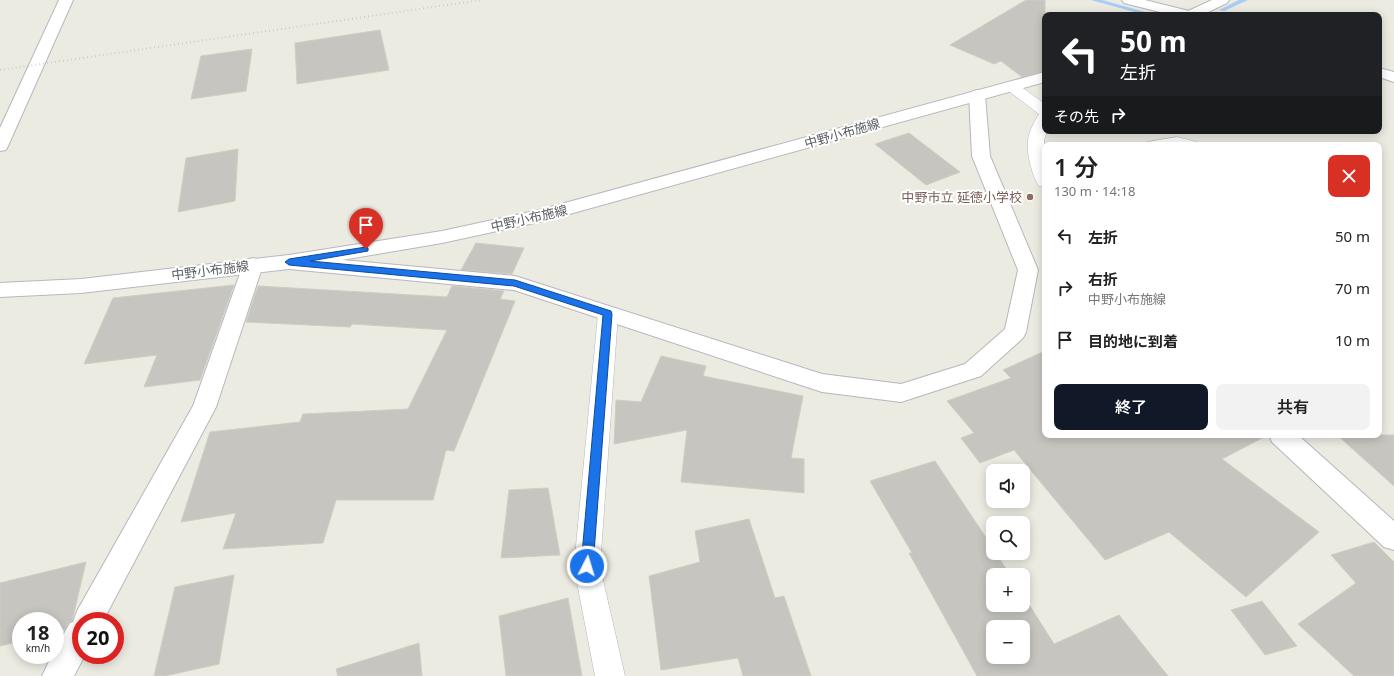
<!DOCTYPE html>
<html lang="ja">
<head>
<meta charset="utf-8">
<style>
  body { margin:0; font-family:"Noto Sans","Noto Sans JP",sans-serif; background:#f2f2f2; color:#222; height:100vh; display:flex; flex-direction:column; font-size:15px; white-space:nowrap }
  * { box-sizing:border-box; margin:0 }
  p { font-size:13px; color:#767676 }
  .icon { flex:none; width:22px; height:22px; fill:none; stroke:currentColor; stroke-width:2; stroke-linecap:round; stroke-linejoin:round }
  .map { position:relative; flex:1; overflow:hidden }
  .sheet { position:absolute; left:1042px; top:142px; width:340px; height:296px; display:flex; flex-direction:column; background:#fff; border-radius:8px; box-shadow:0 2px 10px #0003 }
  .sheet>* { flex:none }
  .guide { position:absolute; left:1042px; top:12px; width:340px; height:122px; border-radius:8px; box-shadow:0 2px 10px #0003; background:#202124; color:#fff; overflow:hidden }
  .tools { position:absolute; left:986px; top:464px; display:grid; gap:8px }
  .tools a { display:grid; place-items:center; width:44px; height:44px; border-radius:8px; background:#fff; box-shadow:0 2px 10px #0003; font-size:20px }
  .speed { position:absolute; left:12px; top:612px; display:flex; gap:8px; font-size:20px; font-weight:700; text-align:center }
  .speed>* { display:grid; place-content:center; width:52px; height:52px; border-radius:50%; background:#fff; box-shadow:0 2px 10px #0003; line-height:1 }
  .speed small { font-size:10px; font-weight:400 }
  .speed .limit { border:6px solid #d22; background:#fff; color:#111 }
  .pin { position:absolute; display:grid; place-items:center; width:34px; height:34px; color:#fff; margin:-41px -17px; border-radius:50% 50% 50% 0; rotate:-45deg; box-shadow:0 0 4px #0007 }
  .pin .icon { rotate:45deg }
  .me { position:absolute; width:44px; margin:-22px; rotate:5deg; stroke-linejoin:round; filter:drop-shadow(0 0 3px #0008) }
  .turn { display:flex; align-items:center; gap:14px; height:84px; padding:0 12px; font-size:18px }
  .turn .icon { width:52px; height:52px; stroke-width:2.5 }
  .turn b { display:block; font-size:28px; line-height:34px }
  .then { display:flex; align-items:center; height:38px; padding:0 12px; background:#0003; gap:8px; font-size:15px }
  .round { display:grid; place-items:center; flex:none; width:42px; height:42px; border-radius:8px; background:#f2f2f2 }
  .summary { display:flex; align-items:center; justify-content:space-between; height:68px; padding:0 12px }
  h1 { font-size:24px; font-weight:600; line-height:30px }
  .action { display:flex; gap:8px; margin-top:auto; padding:8px 12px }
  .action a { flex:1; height:46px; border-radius:8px; background:#111827; color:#fff; font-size:16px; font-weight:600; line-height:46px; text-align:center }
  .action a+a { background:#f2f2f2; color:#222 }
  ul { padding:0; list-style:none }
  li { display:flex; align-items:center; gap:12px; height:52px; padding:0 12px }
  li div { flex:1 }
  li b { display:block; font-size:15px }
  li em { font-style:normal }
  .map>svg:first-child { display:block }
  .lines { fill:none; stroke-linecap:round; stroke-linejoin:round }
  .stream { fill:#a8ccf6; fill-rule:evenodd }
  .building { fill:#c7c5bf; stroke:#d0cdc1; fill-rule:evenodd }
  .lane-casing { stroke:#b5b7bb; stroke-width:1 }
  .street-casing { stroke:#b5b7bb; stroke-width:2 }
  .secondary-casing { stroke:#b6b8bd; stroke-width:2 }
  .lane { fill:#fff; fill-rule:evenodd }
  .street { fill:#fff; fill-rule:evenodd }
  .secondary { fill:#fff; fill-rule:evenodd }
  .rail { stroke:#b2b3b3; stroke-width:2; stroke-dasharray:0.5 3.5; stroke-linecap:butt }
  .route { fill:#1a73e8; stroke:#114b97 }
  .education-dot { fill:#8d6e63; stroke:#fff; stroke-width:1.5 }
  .labels { text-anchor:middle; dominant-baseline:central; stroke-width:4; stroke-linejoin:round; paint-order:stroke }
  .street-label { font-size:13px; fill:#5b5d61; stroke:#fff }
  .education-label { font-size:13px; fill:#785e54; stroke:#fff; text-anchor:end }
</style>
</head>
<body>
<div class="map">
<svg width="1394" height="676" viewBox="0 0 1394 676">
  <rect width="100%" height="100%" fill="#ecebe2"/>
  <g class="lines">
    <g class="stream">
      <polygon points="1091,0 1102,0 1156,15 1145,15"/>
      <polygon points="1239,0 1248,0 1224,11 1219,10"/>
    </g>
  </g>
  <g class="building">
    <polygon points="1026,0 1045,0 1045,71 1022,77 1001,61 994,64 950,45"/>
    <polygon points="380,30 389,70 297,84 295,43"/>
    <polygon points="252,49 246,91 191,99 201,56"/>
    <polygon points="909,133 960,172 926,185 875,144"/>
    <polygon points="238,149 235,201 178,212 186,158"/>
    <polygon points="476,243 524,248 512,274 461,270"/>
    <polygon points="234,285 200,380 144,387 157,355 84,364 113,298"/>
    <polygon points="258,286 447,297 452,286 504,291 500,299 515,301 454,451 446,450 433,500 336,500 323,543 223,549 236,513 181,522 210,432 300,422 303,414 408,409 447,330 352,324 350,327 246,322"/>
    <polygon points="1045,351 1045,435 1268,435 1222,459 1319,532 1246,597 1169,532 1105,560 1014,450 980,463 961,438 974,433 947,401 1011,378 1003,370"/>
    <polygon points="661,356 706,366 703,376 803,396 791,458 804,459 804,493 681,482 687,430 614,444 616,400 641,402"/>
    <polygon points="1337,435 1394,435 1394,486"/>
    <path d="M935,461L993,548V553H996L1010,575H993V605H1023V595L1054,644L1119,615L1168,676H977L909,553H912L870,481ZM993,627H1023V657H993Z"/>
    <polygon points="548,488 560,555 501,558 509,490"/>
    <polygon points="749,519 775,598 784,596 811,676 743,676 738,658 661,670 649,576 700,562 695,531"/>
    <polygon points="1374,542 1394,562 1394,676 1354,676 1298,624 1356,583 1331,555"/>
    <polygon points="86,562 72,621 69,622 65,629 55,632 55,621 21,621 21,641 0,646 0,583"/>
    <polygon points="234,575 219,664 165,676 154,676 175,587"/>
    <polygon points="568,598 582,676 506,676 499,616"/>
    <polygon points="1262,601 1297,646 1265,655 1231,610"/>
    <polygon points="419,643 422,676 338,676 336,669"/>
  </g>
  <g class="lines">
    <g class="lane-casing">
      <g id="lane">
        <path d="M1011,82L1016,83L1045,104V131H1047L1044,140L1045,187L1039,186C1032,176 1026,152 1028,140C1029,132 1035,120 1039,114L1006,89L1004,86L1006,83Z"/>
        <polygon points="1177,137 1197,142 1199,145 1145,145 1147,142"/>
        <polygon points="608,307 615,309 618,314 600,567 625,676 595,676 574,567 598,314 601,309"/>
      </g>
    </g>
    <g class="street-casing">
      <g id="street">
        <polygon points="59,0 73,0 8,146 6,150 0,151 0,128"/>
        <polygon points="1122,0 1145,0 1193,12 1195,15 1172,15 1124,3"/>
        <polygon points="1379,68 1394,72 1394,82 1379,77"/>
        <polygon points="977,90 983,92 985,95 990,156 1038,270 1026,332 1023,338 981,376 901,402 822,392 514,290 289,269 282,267 279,262 282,257 289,255 515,276 822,374 901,384 965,364 1005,329 1018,270 972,156 969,95 971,92"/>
        <polygon points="253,258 260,260 263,265 216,407 103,621 81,621 81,655 85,655 74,676 42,676 52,655 55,655 55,649 70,623 73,622 77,611 193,406 243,265 246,260"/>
        <polygon points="1269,435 1298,435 1394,521 1394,550 1384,547 1272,442"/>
      </g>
    </g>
    <g class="secondary-casing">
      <g id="secondary">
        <polygon points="1212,0 1229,0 1227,3 1202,15 1184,15 1186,12"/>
        <polygon points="1045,72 1045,82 548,220 442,243 289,269 81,293 0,297 0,283 81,279 289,255 442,231 539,210"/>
      </g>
    </g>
    <use href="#lane" class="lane"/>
    <use href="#street" class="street"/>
    <use href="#secondary" class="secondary"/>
    <polyline class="rail" points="0,70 481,0"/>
  </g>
  <polygon class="route" points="366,247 368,248 368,251 310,261 515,280 611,311 612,314 593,566 591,570 587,572 583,570 581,566 603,315 514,286 289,265 285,262 289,259"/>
  <circle class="education-dot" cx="1030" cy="197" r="4"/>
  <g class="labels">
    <g class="street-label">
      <text transform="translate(842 133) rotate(-16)">中野小布施線</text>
      <text transform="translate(529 218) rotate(-13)">中野小布施線</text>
      <text transform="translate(210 270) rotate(-7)">中野小布施線</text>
    </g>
    <g class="education-label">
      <text x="1022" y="197">中野市立 延徳小学校</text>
    </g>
  </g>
</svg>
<div class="tools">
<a><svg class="icon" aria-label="sound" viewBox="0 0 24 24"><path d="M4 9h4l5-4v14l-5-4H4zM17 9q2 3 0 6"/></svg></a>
<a><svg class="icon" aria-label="search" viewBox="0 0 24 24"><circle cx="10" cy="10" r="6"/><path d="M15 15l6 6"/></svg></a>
<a>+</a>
<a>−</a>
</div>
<div class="speed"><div>18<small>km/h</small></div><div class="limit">20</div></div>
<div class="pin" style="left:366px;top:249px;background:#d93025"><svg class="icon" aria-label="arrive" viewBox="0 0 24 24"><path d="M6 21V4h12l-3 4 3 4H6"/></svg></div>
<svg class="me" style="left:587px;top:566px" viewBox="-20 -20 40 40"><circle r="17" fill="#1a73e8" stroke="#fff" stroke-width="3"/><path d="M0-11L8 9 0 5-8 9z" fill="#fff"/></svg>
<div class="guide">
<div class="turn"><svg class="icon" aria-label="left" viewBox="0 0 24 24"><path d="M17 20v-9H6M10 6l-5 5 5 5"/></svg><div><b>50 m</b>左折</div></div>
<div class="then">その先<svg class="icon" aria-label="right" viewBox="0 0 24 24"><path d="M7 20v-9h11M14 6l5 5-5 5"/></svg></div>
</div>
<section class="sheet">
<div class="summary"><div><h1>1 分</h1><p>130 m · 14:18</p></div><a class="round" style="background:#d93025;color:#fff"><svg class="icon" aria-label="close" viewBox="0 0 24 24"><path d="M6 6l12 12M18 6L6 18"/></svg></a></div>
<ul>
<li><svg class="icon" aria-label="left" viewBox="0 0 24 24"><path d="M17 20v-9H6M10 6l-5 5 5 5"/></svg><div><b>左折</b></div><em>50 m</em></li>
<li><svg class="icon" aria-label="right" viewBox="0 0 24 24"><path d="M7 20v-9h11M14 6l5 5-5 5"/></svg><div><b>右折</b><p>中野小布施線</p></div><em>70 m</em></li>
<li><svg class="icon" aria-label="arrive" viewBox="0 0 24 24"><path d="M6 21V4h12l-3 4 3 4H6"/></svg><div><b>目的地に到着</b></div><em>10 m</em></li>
</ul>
<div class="action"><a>終了</a><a>共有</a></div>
</section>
</div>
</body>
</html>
